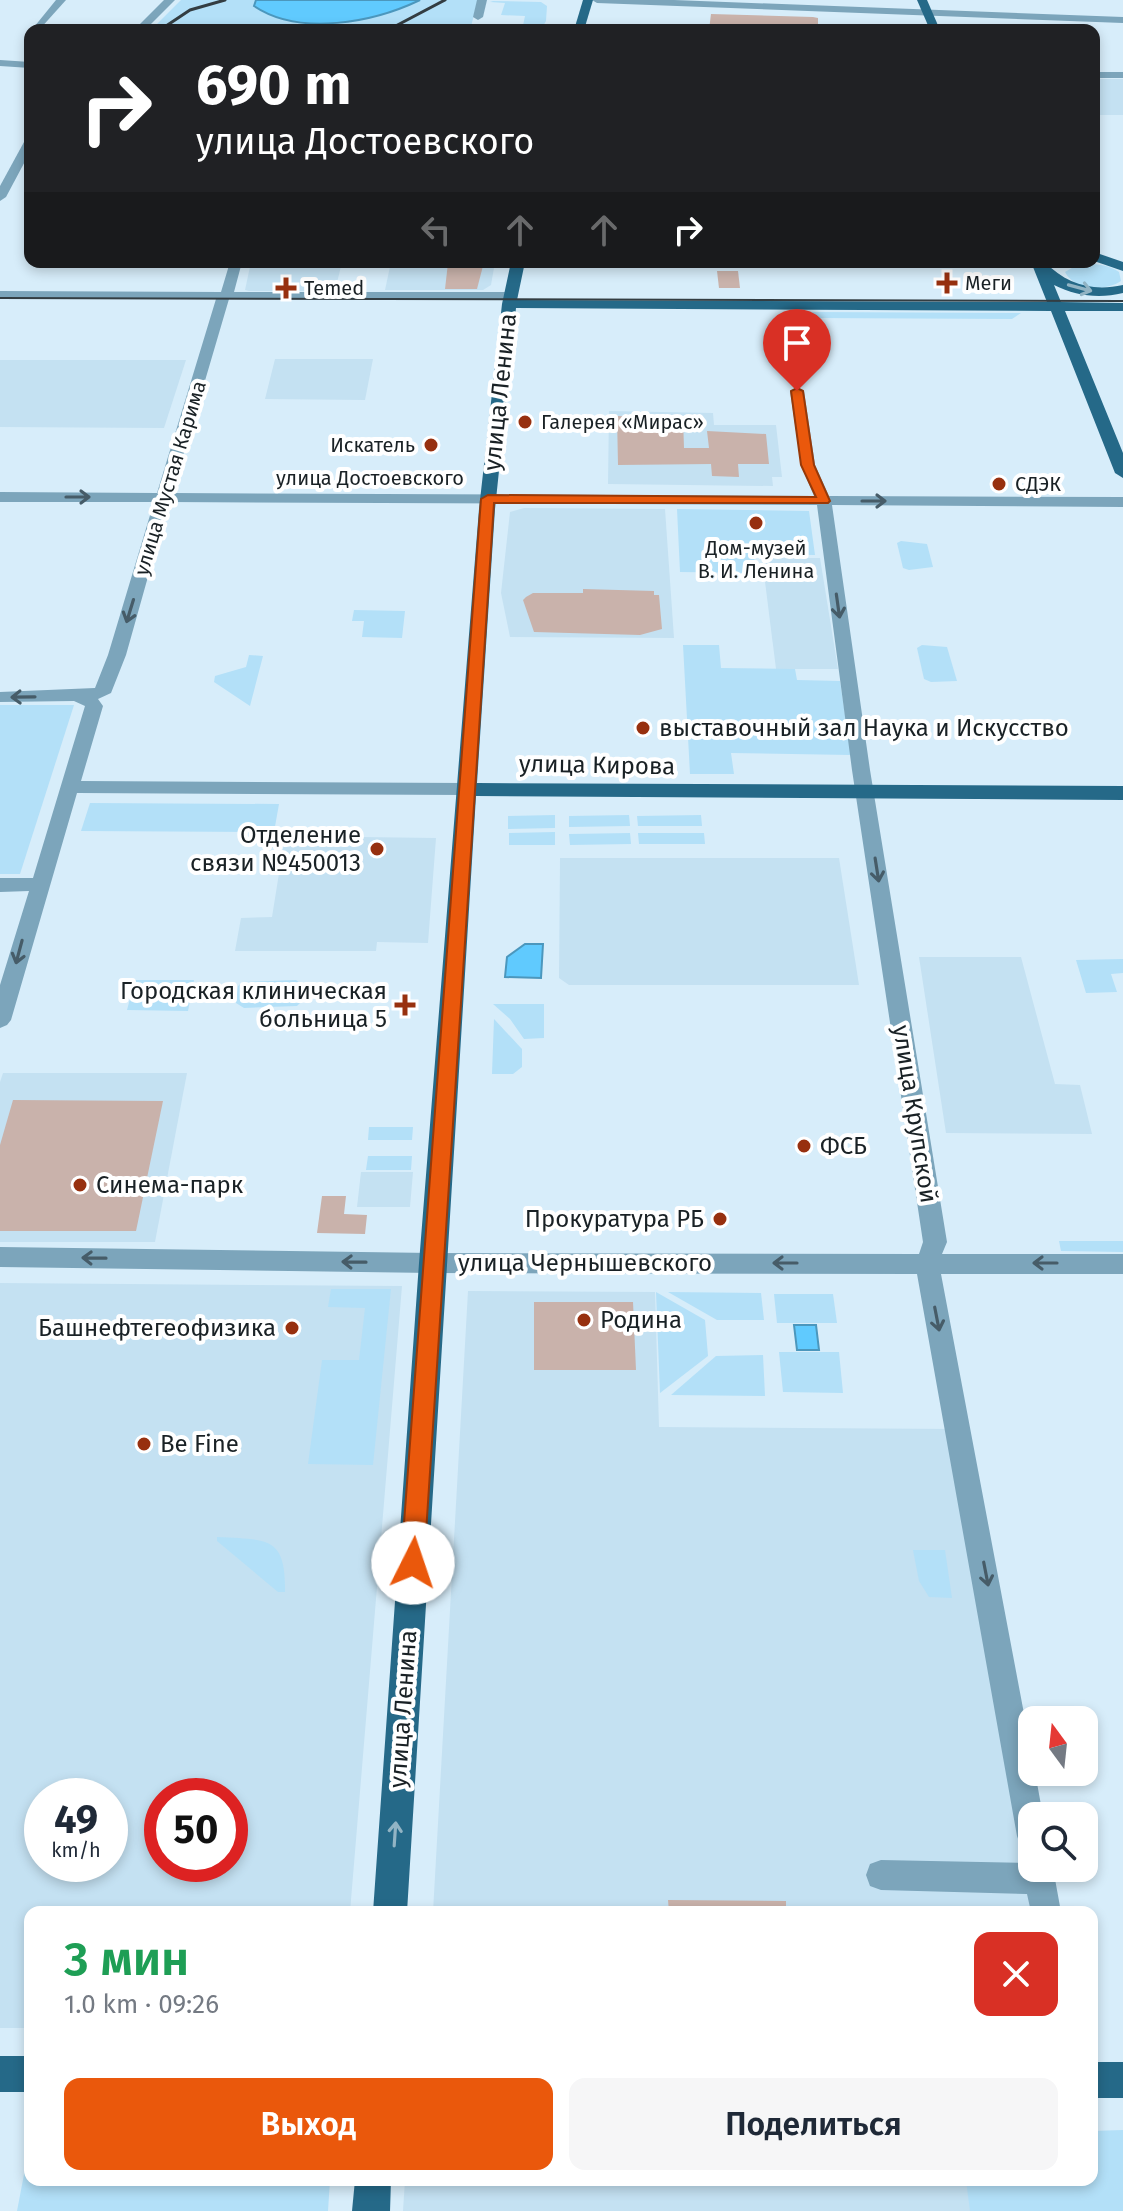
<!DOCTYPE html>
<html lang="ru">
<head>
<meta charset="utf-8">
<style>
  body { margin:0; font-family:"Fira Sans",sans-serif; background:#f6f6f7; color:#1f2937; height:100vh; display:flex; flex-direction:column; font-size:30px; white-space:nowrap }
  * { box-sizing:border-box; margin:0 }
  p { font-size:26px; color:#747a83 }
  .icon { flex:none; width:44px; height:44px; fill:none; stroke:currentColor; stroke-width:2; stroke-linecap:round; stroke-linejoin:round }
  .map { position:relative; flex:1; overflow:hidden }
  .panel { position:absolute; left:24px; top:1906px; width:1074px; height:280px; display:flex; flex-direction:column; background:#fff; border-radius:16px; box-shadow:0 4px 12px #0003 }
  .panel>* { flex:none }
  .top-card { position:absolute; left:24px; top:24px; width:1076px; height:244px; border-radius:16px; box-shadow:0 4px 12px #0003; background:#202124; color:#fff; overflow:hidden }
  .needle { width:52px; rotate:345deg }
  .controls { position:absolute; left:1018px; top:1706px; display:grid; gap:16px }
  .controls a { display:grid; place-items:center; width:80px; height:80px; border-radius:16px; background:#fff; box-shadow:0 4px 12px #0003; font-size:40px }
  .speed { position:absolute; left:24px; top:1778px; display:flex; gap:16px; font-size:40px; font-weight:700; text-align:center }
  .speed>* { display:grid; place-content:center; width:104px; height:104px; border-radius:50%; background:#fff; box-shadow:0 4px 12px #0003; line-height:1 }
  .speed small { font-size:20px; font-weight:400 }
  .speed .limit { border:12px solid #d22; background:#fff; color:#111 }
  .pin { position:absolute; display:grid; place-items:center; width:68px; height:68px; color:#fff; margin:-82px -34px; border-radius:50% 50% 50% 0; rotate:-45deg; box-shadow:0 0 8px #0007 }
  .pin .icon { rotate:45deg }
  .me { position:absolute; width:88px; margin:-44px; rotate:4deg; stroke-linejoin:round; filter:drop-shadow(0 0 6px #0008) }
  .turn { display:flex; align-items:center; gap:28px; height:168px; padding:0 40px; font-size:36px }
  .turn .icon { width:104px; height:104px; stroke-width:2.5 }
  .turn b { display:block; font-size:56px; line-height:68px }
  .lanes { display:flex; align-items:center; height:76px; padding:0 40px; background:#0003; justify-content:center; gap:40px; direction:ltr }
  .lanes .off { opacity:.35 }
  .round { display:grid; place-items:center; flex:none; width:84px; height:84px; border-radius:16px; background:#f6f6f7 }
  .summary { display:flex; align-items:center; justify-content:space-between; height:136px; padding:0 40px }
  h1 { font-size:48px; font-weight:600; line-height:60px; color:#1e9e55 }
  .primary-button { display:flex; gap:16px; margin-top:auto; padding:16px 40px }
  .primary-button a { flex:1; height:92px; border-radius:16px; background:#ea580c; color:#fff; font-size:32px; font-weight:600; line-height:92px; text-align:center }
  .primary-button a+a { background:#f6f6f7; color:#1f2937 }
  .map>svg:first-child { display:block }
  .built { fill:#c4e1f2; fill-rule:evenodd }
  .green { fill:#b3e0f8 }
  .water { fill:#60cafe; stroke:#4b97bd; stroke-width:2 }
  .building { fill:#c9b2ab }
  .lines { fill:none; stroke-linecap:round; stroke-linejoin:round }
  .minor { fill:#7ca5bb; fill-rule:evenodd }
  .major { fill:#256988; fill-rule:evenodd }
  .tram { stroke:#333d42; stroke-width:2 }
  .rail { stroke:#333d42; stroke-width:3 }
  .oneway { stroke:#92b4c4 }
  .oneway2 { stroke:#465c68 }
  .route { fill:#ea580c; stroke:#983908; stroke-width:2 }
  .poi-dot { fill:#97300f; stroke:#fff; stroke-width:3 }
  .labels { text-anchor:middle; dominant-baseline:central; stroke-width:8; stroke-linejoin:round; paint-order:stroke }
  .far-poi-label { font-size:20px; fill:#192125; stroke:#fff; text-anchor:start }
  .far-street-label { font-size:20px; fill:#192125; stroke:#fff }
  .street-label { font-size:24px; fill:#192125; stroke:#fff }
  .poi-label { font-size:24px; fill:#192125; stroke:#fff; text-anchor:start }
</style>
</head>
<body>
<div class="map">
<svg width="1123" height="2211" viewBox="0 0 1123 2211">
  <rect width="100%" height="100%" fill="#d7edfa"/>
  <g class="built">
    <rect x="1094" y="79" width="29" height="36"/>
    <polygon points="251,262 342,262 335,291 249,291 245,290"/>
    <polygon points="391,262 495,262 491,285 483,290 385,290"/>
    <polygon points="275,359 373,359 365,400 265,399"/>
    <polygon points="0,360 186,360 164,428 0,427"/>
    <polygon points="609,411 713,413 714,425 776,425 782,477 772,477 773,486 608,484"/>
    <polygon points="524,508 665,509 674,638 510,637 501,593 510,512"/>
    <polygon points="762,558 820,558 838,669 776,669"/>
    <polygon points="285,836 436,838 428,943 377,942 376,951 235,951 241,918 272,917"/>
    <polygon points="560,858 839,858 859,985 569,985 559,978"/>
    <polygon points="919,957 1021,957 1055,1084 1080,1085 1092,1134 946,1133"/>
    <polygon points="3,1073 187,1073 155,1242 0,1242 0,1082"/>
    <polygon points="361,1172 413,1172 410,1207 357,1207"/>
    <path d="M0,1283L402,1286L350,1912H30V2028H0ZM42,1796H110V1864H42ZM162,1796H230V1864H162Z"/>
    <polygon points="468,1291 655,1292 659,1427 956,1429 1032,1912 433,1912"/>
    <polygon points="405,2180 971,2180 975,2211 403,2211"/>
  </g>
  <g class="green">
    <polygon points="181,0 478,0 470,30 151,30"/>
    <polygon points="493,1 541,2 547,6 546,21 541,30 522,30 525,16 501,15 505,3 490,2"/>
    <path d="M1079,264C1093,263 1107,264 1119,272L1121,281C1105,292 1074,290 1065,272Z"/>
    <polygon points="812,312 1021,313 1012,319 813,318"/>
    <polygon points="677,509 809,511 815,555 754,554 755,573 680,572"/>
    <polygon points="901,541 927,544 933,567 909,570 903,568 897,543"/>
    <polygon points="354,610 405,611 402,638 362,637 364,621 352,621"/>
    <polygon points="683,645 719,645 721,668 795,669 797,680 840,681 851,755 731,753 734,774 690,774"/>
    <polygon points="922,645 947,647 957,681 931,682 924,679 917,648"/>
    <polygon points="249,655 263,656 250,706 214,682 215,676 246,667"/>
    <polygon points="0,705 74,705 20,874 0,874"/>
    <polygon points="90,803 279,804 274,832 81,831"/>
    <polygon points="555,815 555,828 508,829 508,816"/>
    <polygon points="629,815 630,826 569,827 569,816"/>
    <polygon points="701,815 702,826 638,826 637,816"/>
    <polygon points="555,832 555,845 509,845 509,833"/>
    <polygon points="630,833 631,844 570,845 569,834"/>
    <polygon points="638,833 704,833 705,844 639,844"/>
    <polygon points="1123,959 1123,973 1111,974 1117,992 1086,993 1076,960"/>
    <polygon points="135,980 194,980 188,1011 127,1010"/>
    <polygon points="296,980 304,986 302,1001 297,1006 244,1008 236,1003 238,986 243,982"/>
    <polygon points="493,1004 544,1004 544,1038 524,1039 510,1019"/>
    <polygon points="494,1019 522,1049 522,1067 513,1074 492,1074"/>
    <polygon points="369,1127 413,1127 412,1140 368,1140"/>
    <polygon points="368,1156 412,1156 411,1170 366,1170"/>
    <polygon points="1059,1241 1123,1241 1123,1252 1061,1251"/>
    <polygon points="331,1289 391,1289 373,1465 308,1464 322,1360 359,1360 365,1308 328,1307"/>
    <polygon points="656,1292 705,1320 708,1356 660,1393"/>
    <polygon points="668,1292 761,1293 764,1320 717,1320"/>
    <polygon points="774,1294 833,1294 837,1323 777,1323"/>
    <polygon points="779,1352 839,1352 843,1393 783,1392"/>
    <polygon points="763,1355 765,1396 671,1395 716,1356"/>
    <path d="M217,1537C267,1540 286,1535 285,1592H278L217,1541Z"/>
    <polygon points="945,1550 952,1598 929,1597 919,1581 913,1550"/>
    <polygon points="1123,2130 1123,2211 970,2211 966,2180 1092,2180 1092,2131"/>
    <polygon points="30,2143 30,2180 330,2180 328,2211 17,2211"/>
  </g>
  <g class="water">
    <path d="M256,0H420C374,22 300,37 254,6Z"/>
    <polygon points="525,944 543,944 541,978 505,977 507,957"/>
    <polygon points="794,1325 816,1325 819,1350 797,1350"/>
  </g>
  <g class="building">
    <polygon points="711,14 813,17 818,18 818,30 709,30"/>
    <polygon points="484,262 477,289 445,289 448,263"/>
    <polygon points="717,271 738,271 740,288 719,288"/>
    <polygon points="617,416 683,418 684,448 709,448 707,431 766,434 769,464 738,464 739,477 712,476 711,464 618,465"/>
    <polygon points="583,589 654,591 654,595 659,595 662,629 640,635 534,632 523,600 526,597 533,593 583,593"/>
    <polygon points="13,1100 163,1101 136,1231 0,1231 0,1145"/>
    <polygon points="322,1196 346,1196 344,1214 367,1215 365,1234 317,1233"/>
    <polygon points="534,1302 633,1302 636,1370 534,1370"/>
    <polygon points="668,1900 786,1901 786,1912 669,1912"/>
  </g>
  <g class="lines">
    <g class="minor">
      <polygon points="56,0 66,0 39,30 30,32"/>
      <polygon points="164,0 175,0 145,30 134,30"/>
      <polygon points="477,0 487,0 483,17 478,20 473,17"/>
      <polygon points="592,0 674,0 1123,17 1123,23 597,3"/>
      <polygon points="0,60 30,62 30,68 0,66"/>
      <rect x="1094" y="72" width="29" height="6"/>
      <polygon points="30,139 30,152 6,197 0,201 0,186 24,142"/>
      <polygon points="230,262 242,262 234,292 511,292 518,296 511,300 229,299 172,493 814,496 801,465 790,391 797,387 804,391 815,465 829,496 1123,497 1123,507 832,505 870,770 947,1242 942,1254 1123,1254 1123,1274 941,1274 1032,1756 1032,1772 1035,1772 1043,1816 1032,1816 1032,1851 1021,1847 1017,1836 917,1274 432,1273 0,1267 0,1247 432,1253 919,1254 923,1242 852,770 817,505 169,502 126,655 111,693 98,699 103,706 81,781 467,783 476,789 467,795 77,793 11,1020 7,1025 0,1028 0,985 29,891 0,892 0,878 33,878 85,706 74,701 0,702 0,692 95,688 108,655 154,502 0,502 0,492 157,493 216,299 0,299 0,291 221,292"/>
      <polygon points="1032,1855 1032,1868 1053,1868 1061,1912 1031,1912 1027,1894 881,1890 870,1886 866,1875 870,1864 881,1860 1025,1863"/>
    </g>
    <g class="major">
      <polygon points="583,0 593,0 584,30 574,30"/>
      <polygon points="917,0 927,0 940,30 930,30"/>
      <polygon points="1094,252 1123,262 1123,271 1094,261"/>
      <path d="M511,262H525L517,300L1047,302L1031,262H1045C1066,284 1092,292 1123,285V293C1099,299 1076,296 1054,285L1061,302L1123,303V311H1065L1123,453V478L1115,473L1051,311L516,308L495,509L477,783L1123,786V800L476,796L407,1912H373L419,1263L479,509L502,304Z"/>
      <rect x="0" y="2056" width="30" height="36"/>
      <rect x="1092" y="2062" width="31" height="36"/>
      <polygon points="355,2180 391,2180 390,2211 352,2211"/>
    </g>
    <polyline class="tram" points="0,298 1123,301"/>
    <g class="rail">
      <polyline points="160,30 190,10 225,0"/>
      <polyline points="388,30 445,0"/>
    </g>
  </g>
  <defs><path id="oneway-shaft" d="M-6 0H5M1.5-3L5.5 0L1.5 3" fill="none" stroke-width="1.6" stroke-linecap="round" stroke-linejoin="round" transform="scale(2)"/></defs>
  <g class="oneway">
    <use href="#oneway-shaft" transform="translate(1080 288) rotate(15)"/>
    <use href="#oneway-shaft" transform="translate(395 1834) rotate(-86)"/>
  </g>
  <g class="oneway2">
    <use href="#oneway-shaft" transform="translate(78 497)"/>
    <use href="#oneway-shaft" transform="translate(874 501)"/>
    <use href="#oneway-shaft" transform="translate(838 606) rotate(82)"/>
    <use href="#oneway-shaft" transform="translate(130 611) rotate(107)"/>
    <use href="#oneway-shaft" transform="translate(23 697) rotate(179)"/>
    <use href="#oneway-shaft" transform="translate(877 870) rotate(81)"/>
    <use href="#oneway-shaft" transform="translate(19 952) rotate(105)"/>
    <use href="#oneway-shaft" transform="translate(94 1258) rotate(-179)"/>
    <use href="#oneway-shaft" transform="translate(354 1262) rotate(-179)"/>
    <use href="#oneway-shaft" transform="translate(785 1263) rotate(-180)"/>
    <use href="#oneway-shaft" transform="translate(1045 1263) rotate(-180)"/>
    <use href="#oneway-shaft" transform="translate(937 1319) rotate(79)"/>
    <use href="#oneway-shaft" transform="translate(986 1574) rotate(79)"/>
  </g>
  <polygon class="route" points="797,388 803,391 814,465 830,501 828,503 494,503 424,1563 421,1571 413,1574 405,1571 401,1563 481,499 488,495 816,497 801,465 791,391"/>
  <g class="poi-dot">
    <path d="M943 271h8v8h8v8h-8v8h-8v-8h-8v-8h8z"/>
    <path d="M282 276h8v8h8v8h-8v8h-8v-8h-8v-8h8z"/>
    <circle cx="525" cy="422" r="8"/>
    <circle cx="431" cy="445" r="8"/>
    <circle cx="999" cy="484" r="8"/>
    <circle cx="756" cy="523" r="8"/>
    <circle cx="643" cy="728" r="8"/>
    <circle cx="377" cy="849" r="8"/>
    <path d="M401 993h8v8h8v8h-8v8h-8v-8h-8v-8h8z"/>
    <circle cx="804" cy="1146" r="8"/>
    <circle cx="80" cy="1185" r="8"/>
    <circle cx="720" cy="1219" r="8"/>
    <circle cx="584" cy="1320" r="8"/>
    <circle cx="292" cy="1328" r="8"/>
    <circle cx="144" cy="1444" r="8"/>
  </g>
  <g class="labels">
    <g class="far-poi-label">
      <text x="965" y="283">Меги</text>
      <text x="304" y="288">Temed</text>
      <text x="541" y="422">Галерея «Мирас»</text>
      <text x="415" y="445" text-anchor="end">Искатель</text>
      <text x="1015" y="484">СДЭК</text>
      <text x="756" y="548" text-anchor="middle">Дом-музей<tspan x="756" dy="23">В. И. Ленина</tspan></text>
    </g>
    <g class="far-street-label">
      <text transform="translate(170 478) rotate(-73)">улица Мустая Карима</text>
      <text x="370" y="478">улица Достоевского</text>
    </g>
    <g class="street-label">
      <text transform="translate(500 392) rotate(-84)">улица Ленина</text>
      <text transform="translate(597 765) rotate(1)">улица Кирова</text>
      <text transform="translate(915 1114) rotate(81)">улица Крупской</text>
      <text x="585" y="1263">улица Чернышевского</text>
      <text transform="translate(403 1709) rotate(-86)">улица Ленина</text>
    </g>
    <g class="poi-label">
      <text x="659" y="728">выставочный зал Наука и Искусство</text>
      <text x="361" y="835" text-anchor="end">Отделение<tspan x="361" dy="28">связи №450013</tspan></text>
      <text x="387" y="991" text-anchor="end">Городская клиническая<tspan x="387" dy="28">больница 5</tspan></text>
      <text x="820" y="1146">ФСБ</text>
      <text x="96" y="1185">Синема-парк</text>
      <text x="704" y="1219" text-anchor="end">Прокуратура РБ</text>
      <text x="600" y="1320">Родина</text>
      <text x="276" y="1328" text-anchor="end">Башнефтегеофизика</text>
      <text x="160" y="1444">Be Fine</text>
    </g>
  </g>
</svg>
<div class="controls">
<a><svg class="needle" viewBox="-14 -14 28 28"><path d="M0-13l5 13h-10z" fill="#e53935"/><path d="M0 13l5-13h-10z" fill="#747a83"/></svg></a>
<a><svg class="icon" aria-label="search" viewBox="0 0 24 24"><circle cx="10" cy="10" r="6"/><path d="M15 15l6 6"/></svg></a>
</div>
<div class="speed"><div>49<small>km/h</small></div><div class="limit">50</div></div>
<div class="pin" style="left:797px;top:391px;background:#d93025"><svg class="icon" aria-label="arrive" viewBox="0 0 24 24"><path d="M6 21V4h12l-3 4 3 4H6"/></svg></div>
<svg class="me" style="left:413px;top:1563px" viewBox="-20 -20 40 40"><circle r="19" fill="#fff"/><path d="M0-13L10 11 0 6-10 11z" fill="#ea580c"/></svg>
<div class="top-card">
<div class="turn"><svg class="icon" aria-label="right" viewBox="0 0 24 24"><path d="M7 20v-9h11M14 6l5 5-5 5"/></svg><div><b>690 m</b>улица Достоевского</div></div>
<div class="lanes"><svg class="icon off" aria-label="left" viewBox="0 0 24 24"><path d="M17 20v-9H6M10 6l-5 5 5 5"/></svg><svg class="icon off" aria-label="ahead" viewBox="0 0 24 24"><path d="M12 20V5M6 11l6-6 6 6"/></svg><svg class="icon off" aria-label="ahead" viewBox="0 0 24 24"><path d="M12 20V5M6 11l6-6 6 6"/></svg><svg class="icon" aria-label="right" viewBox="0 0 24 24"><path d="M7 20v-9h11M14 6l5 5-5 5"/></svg></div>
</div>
<section class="panel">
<div class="summary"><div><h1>3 мин</h1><p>1.0 km · 09:26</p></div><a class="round" style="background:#d93025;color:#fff"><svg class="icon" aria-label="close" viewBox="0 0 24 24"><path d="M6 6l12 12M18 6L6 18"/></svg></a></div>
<div class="primary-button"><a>Выход</a><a>Поделиться</a></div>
</section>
</div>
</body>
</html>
